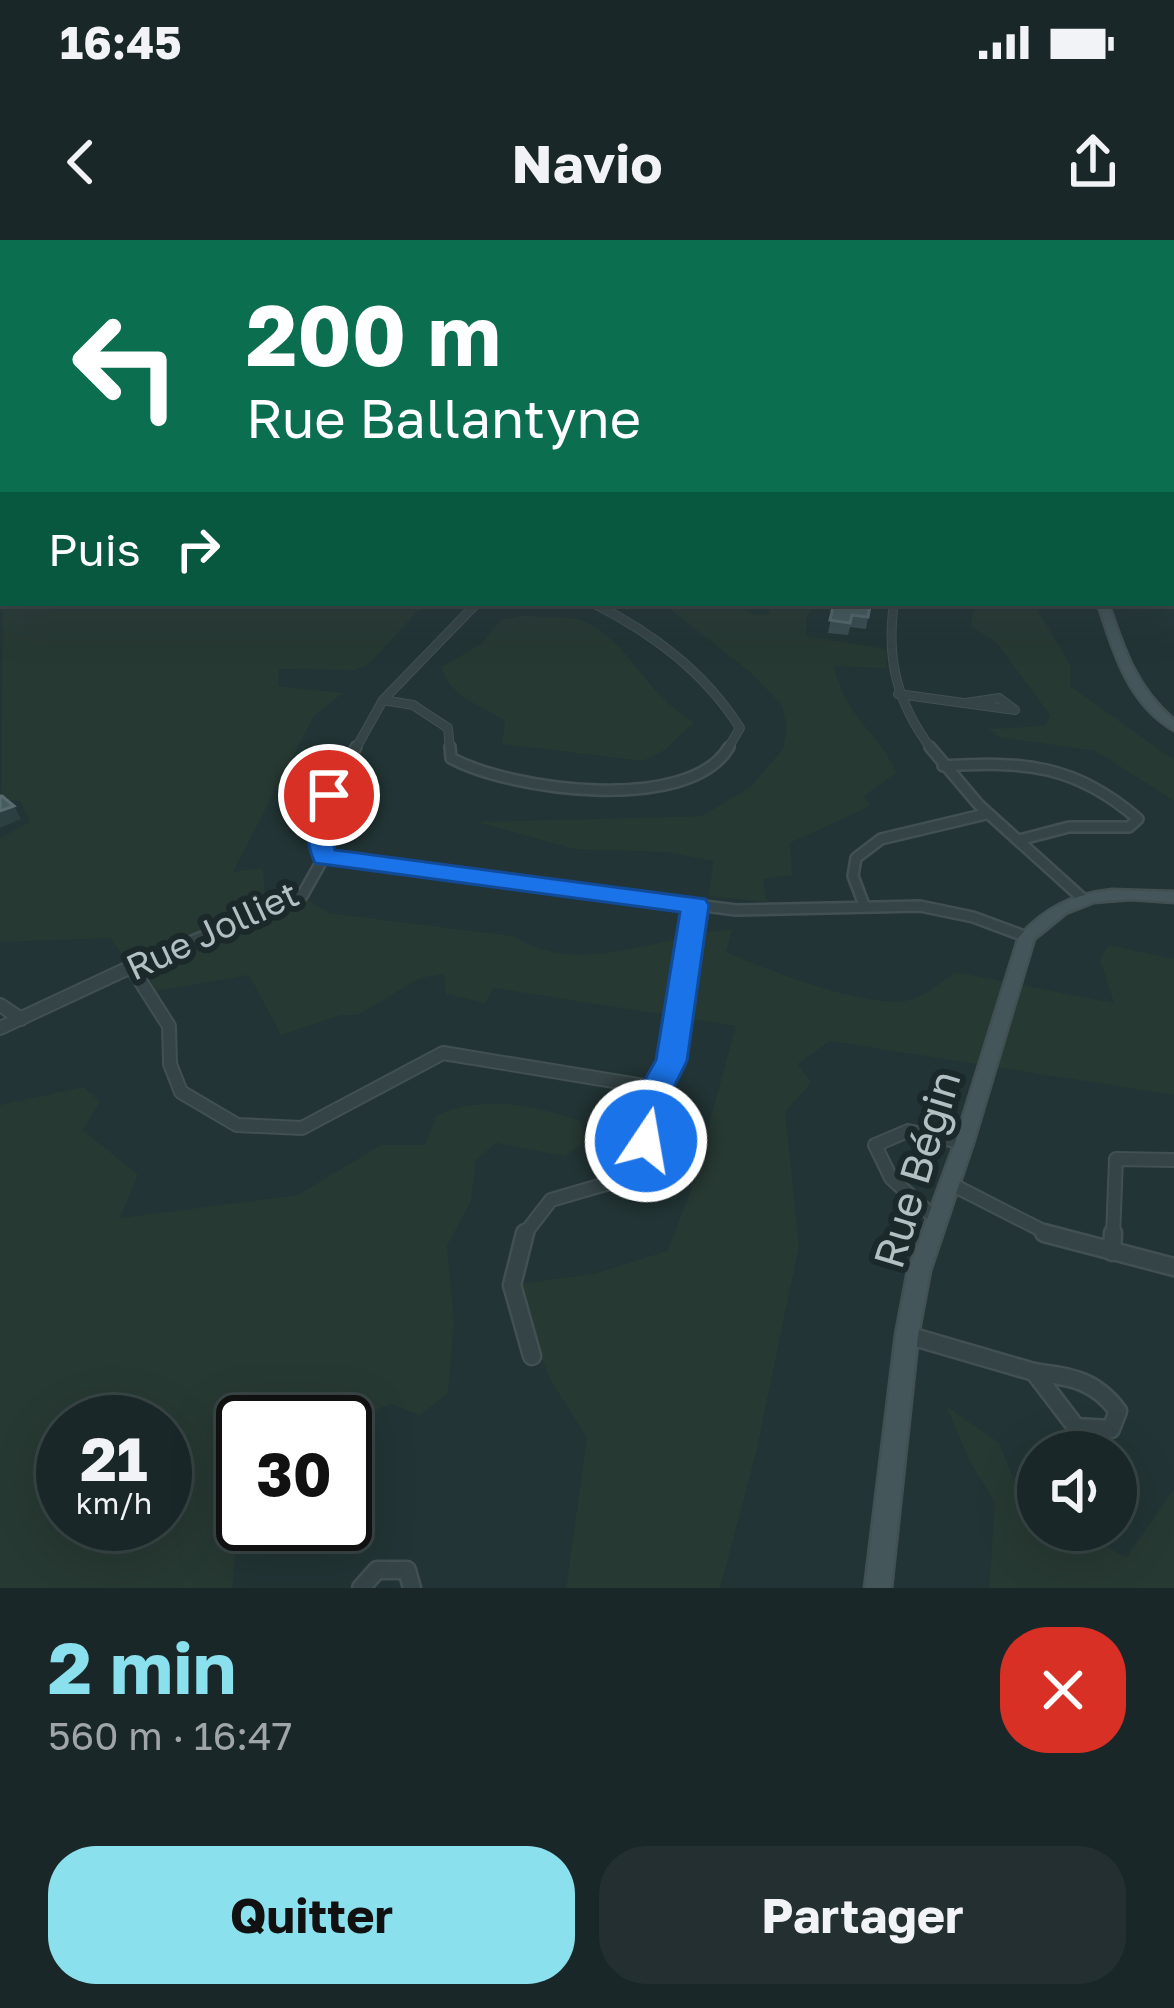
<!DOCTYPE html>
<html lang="fr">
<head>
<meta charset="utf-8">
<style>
  body { margin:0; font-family:"Golos Text",sans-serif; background:#232f30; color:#f1f3f6; height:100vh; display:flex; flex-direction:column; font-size:45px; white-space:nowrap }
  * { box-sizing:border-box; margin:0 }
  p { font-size:39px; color:#9fa5a8 }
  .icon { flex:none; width:66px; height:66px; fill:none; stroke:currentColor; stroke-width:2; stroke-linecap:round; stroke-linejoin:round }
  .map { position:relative; height:1348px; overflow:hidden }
  .drawer { display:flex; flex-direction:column; background:#1a2728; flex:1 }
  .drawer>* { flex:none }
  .banner { position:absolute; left:0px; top:0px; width:1176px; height:366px; box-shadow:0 12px 48px #0002,0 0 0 3px #384445; background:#0b6e4f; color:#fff; overflow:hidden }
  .controls { position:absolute; left:1017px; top:1191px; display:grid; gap:24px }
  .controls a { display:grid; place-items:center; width:120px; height:120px; border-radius:50%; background:#1a2728; box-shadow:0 12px 48px #0002,0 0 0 3px #384445; font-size:60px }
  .speed { position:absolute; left:36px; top:1155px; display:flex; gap:24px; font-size:60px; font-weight:700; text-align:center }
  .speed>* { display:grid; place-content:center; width:156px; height:156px; border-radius:50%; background:#1a2728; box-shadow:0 12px 48px #0002,0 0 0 3px #384445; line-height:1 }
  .speed small { font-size:30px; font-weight:400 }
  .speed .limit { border:6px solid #111; border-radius:18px; background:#fff; color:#111 }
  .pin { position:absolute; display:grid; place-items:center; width:102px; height:102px; color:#fff; margin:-51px; border:6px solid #fff; border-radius:50%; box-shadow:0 3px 12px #0007 }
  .me { position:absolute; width:132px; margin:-66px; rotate:12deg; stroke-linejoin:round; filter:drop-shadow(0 0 9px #0008) }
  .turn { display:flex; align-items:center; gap:42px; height:252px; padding:0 48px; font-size:54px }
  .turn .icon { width:156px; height:156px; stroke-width:2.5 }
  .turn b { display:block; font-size:84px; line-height:102px }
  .then { display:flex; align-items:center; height:114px; padding:0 48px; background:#0003; gap:24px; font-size:45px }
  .round { display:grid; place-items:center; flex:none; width:126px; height:126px; border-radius:48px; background:#232f30 }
  .summary { display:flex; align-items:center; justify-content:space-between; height:204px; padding:0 48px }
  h1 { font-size:72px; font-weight:700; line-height:90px; color:#8ae0ed }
  .cta { display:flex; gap:24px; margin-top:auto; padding:24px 48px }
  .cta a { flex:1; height:138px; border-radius:48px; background:#8ae0ed; color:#111; font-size:48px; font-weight:700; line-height:138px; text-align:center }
  .cta a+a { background:#232f30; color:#f1f3f6 }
  .status { display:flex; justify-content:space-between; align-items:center; height:84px; padding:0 60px; background:#1a2728; direction:ltr }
  .status svg { height:33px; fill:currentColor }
  header { display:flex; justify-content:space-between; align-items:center; height:156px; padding:0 48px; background:#1a2728; font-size:54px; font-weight:700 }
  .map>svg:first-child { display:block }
  .green { fill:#273933; fill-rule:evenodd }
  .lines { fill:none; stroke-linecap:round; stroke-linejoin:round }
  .street-far3-casing { stroke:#425053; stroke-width:10 }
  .street-far2-casing { stroke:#425053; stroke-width:14 }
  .street-far1-casing { stroke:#425053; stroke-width:16 }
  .street-casing { stroke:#425053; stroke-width:21 }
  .secondary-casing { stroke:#425053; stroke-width:5 }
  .street-far3 { stroke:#354446; stroke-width:8 }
  .street-far2 { stroke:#354446; stroke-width:9 }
  .street-far1 { stroke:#354446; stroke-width:12 }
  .street { stroke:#354446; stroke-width:16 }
  .secondary { fill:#445659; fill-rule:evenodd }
  .wall { fill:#3b4f52 }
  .shaded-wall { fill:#2c3f41 }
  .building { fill:#475c5e; stroke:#586b6e; stroke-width:3 }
  .route { fill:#1a73e8; stroke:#114b97; stroke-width:3 }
  .labels { text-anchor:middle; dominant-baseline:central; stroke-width:12; stroke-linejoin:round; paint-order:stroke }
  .street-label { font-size:36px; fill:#b0c0c3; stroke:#1b292b }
  .near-street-label { font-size:42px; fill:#b0c0c3; stroke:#1b292b }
</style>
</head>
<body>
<div class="status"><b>16:45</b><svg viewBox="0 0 49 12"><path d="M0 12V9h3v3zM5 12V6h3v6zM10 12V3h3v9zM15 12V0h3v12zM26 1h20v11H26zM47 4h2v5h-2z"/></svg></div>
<header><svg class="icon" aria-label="back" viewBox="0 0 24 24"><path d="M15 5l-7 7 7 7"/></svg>Navio<svg class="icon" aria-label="share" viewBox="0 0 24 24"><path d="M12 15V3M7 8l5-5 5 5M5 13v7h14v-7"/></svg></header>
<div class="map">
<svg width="1174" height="1348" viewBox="0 0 1174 1348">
  <rect width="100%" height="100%" fill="#223435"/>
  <g class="green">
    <path d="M3,335V363H425L370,423L355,430L279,429L278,446L343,453L314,476L233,632L263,628L266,672L302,656L328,673L513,696C577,738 662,696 732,689L726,712C766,729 876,774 916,758C929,753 943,740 955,732L1114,763L1100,720L1109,705L1174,719V855L830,801L798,824L811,843L785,872L799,1006L756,1213L720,1348H566L587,1198L550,1139L512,1045L597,1033L667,1011L689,956L736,786L494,748L485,763L446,754L444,734L420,738L358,775H341L281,795L249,735L149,752L110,698L0,702V598L30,582L20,561L1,560Z"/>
    <path d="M662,363H731L756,375L769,374L773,363H816L806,378V396L886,409L887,428L834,426C846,480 880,492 896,533L864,556L870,566L790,603L792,635L763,639L767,662L708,656L714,621L666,612L575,609L477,582L702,576L750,547L783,509L787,489L782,465L750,432Z"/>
    <polygon points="975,363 1033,363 1071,426 1070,446 1174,520 1174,561 1096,511 999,497 988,489 1045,486 1050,475 995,401 971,387"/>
    <path d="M527,375C544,380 567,375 583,381C630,401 645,455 694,482L665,510L643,521L502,504L505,481C478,463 452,459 441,427L481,404L501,380Z"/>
    <path d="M84,847L100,862L83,890L138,935L120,978L298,955L381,905H425L437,875C485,854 531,865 580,881L585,901L565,916L496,903L476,920L471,961L447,1006L454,1082L448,1153L420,1175L391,1164L345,1182H243V1284L238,1288L232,1348H0V865ZM63,1182H165V1284H63Z"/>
    <polygon points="946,1166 999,1203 1020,1256 1038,1266 1038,1290 1079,1290 1126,1318 1174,1249 1174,1348 989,1348 995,1262 971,1224"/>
  </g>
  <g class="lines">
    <g class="street-far3-casing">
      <g id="street-far3">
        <path d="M593,363C652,393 704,431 740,488L727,510"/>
        <path d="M894,363C886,420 897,463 932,510"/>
        <polyline points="898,454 1015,470 999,458 966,463"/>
        <polyline points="383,460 413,465 448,488 450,510"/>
        <polyline points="355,510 383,460 477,363"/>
      </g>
    </g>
    <g class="street-far2-casing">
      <g id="street-far2">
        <path d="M450,507L451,518C509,550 689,575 729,507"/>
        <polyline points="930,507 979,565 1082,658"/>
        <path d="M943,526C1023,521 1075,524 1138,579L1129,587H1069L1019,600"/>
        <polyline points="324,617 736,670 920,666 973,677 1027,697"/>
        <polyline points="864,665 853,636 856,618 881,599 986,574"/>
        <polyline points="141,722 302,656 324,617 318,584 356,507"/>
        <polyline points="686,722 695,665"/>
      </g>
    </g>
    <g class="street-far1-casing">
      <g id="street-far1">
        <polyline points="132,728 169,786 170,824 181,852 237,885 302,888 443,813 656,848"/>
        <polyline points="0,765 21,779"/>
        <polyline points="0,788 148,719"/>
        <polyline points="951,944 1053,996"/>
        <polyline points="936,979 891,938 875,905 908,891 964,903"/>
        <polyline points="523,996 551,960 637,935 659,859 656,848 671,821 687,719"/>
        <polyline points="1113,996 1116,919 1174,920"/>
      </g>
    </g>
    <g class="street-casing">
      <g id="street">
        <polyline points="525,993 512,1045 532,1116"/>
        <polyline points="1044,993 1174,1027"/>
        <polyline points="1112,1012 1113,993"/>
        <polyline points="907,1095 1034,1132"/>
        <path d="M1034,1132C1071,1137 1095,1140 1118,1171L1111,1189L1076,1187Z"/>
        <polyline points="361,1348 377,1330 407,1330 412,1348"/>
      </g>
    </g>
    <g class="secondary-casing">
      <g id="secondary">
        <polygon points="3,292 3,298 0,299 0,293"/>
        <path d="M1098,363H1108C1123,408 1136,448 1174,480V490C1128,464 1113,410 1098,363Z"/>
        <path d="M1112,650L1174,652V662L1131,659L1094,662L1066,673L1034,699L973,903L930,1031L918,1095L891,1348H865L896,1095L908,1031L955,903L1019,697C1044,668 1074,654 1112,650Z"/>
      </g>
    </g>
    <use href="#street-far3" class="street-far3"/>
    <use href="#street-far2" class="street-far2"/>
    <use href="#street-far1" class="street-far1"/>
    <use href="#street" class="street"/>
    <use href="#secondary" class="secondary"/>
  </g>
  <polygon class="wall" points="834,363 870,366 866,389 850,387 848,395 828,393"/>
  <polygon class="shaded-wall" points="14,566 21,579 0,588 0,571"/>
  <g class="building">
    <polygon points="834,363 870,366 868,377 852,375 850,383 830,380"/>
    <polygon points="0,556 2,556 14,566 0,571"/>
  </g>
  <linearGradient id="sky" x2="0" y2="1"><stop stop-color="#131d1d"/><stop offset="0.53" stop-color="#3e505c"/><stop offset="1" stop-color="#3e505c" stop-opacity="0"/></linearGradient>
  <rect width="1174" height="406" fill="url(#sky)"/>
  <path class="route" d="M329,548L341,555L330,584L335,610L705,659L709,665L687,821L673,849L675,859L658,912L646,916L634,912L629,901L642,859L640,848L656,820L680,672L315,623C304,600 302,559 329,548Z"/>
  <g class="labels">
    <g class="street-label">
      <text transform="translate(212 690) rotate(-25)">Rue Jolliet</text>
    </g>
    <g class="near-street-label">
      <text transform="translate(916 929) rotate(-73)">Rue Bégin</text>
    </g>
  </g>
</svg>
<div class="controls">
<a><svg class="icon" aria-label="sound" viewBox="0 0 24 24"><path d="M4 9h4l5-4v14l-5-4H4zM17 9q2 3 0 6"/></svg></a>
</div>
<div class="speed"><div>21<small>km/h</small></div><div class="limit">30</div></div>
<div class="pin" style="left:329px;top:555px;background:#d93025"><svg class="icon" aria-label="arrive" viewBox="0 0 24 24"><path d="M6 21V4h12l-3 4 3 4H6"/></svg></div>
<svg class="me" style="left:646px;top:901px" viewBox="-20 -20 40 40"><circle r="17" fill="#1a73e8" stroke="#fff" stroke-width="3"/><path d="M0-11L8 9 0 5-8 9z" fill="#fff"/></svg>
<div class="banner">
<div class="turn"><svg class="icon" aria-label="left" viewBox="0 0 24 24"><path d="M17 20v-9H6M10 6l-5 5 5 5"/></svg><div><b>200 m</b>Rue Ballantyne</div></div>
<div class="then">Puis<svg class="icon" aria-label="right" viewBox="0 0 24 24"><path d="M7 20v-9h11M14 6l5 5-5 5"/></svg></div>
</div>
</div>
<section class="drawer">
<div class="summary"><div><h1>2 min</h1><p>560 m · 16:47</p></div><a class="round" style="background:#d93025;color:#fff"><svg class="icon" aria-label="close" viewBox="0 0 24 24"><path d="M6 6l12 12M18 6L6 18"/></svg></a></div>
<div class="cta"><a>Quitter</a><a>Partager</a></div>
</section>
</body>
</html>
